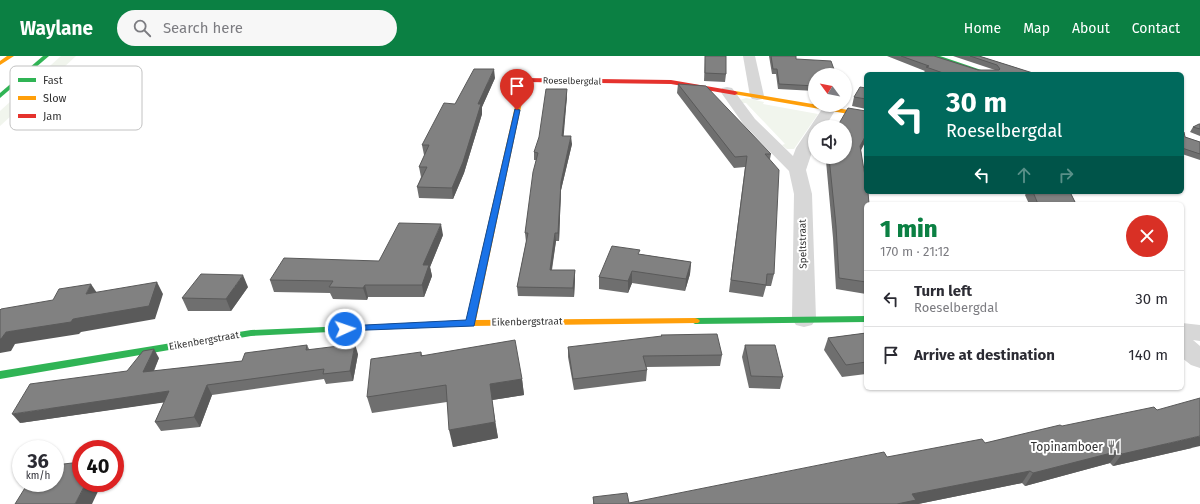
<!DOCTYPE html>
<html lang="en">
<head>
<meta charset="utf-8">
<style>
  body { margin:0; font-family:"Fira Sans",sans-serif; background:#f7f7f7; color:#2b2b33; height:100vh; display:flex; flex-direction:column; font-size:15px; white-space:nowrap }
  * { box-sizing:border-box; margin:0 }
  p { font-size:13px; color:#7c7c81 }
  .icon { flex:none; width:22px; height:22px; fill:none; stroke:currentColor; stroke-width:2; stroke-linecap:round; stroke-linejoin:round }
  .map { position:relative; flex:1; overflow:hidden }
  .panel { position:absolute; left:864px; top:146px; width:320px; height:188px; display:flex; flex-direction:column; background:#fff; border-radius:6px; box-shadow:0 1px 3px #0004 }
  .panel>* { flex:none }
  .banner { position:absolute; left:864px; top:16px; width:320px; height:122px; border-radius:6px; box-shadow:0 1px 3px #0004; background:#00695c; color:#fff; overflow:hidden }
  .needle { width:26px; rotate:302deg }
  .controls { position:absolute; left:808px; top:12px; display:grid; gap:8px }
  .controls a { display:grid; place-items:center; width:44px; height:44px; border-radius:50%; background:#fff; box-shadow:0 1px 3px #0004; font-size:20px }
  .speed { position:absolute; left:12px; top:384px; display:flex; gap:8px; font-size:20px; font-weight:700; text-align:center }
  .speed>* { display:grid; place-content:center; width:52px; height:52px; border-radius:50%; background:#fff; box-shadow:0 1px 3px #0004; line-height:1 }
  .speed small { font-size:10px; font-weight:400 }
  .speed .limit { border:6px solid #d22; background:#fff; color:#111 }
  .pin { position:absolute; display:grid; place-items:center; width:34px; height:34px; color:#fff; margin:-41px -17px; border-radius:50% 50% 50% 0; rotate:-45deg; box-shadow:0 0 4px #0007 }
  .pin .icon { rotate:45deg }
  .me { position:absolute; width:44px; margin:-22px; rotate:87deg; stroke-linejoin:round; filter:drop-shadow(0 0 3px #0008) }
  .turn { display:flex; align-items:center; gap:14px; height:84px; padding:0 16px; font-size:18px }
  .turn .icon { width:52px; height:52px; stroke-width:2.5 }
  .turn b { display:block; font-size:28px; line-height:34px }
  .lanes { display:flex; align-items:center; height:38px; padding:0 16px; background:#0003; justify-content:center; gap:20px; direction:ltr }
  .lanes .off { opacity:.35 }
  .round { display:grid; place-items:center; flex:none; width:42px; height:42px; border-radius:21px; background:#f7f7f7 }
  .summary { display:flex; align-items:center; justify-content:space-between; height:68px; padding:0 16px }
  h1 { font-size:24px; font-weight:800; line-height:30px; color:#0b8043 }
  ul { padding:0; list-style:none }
  li { display:flex; align-items:center; gap:12px; height:56px; padding:0 16px; border-top:1px solid #e1e1e2 }
  li div { flex:1 }
  li b { display:block; font-size:15px }
  li em { font-style:normal }
  header { display:flex; align-items:center; gap:24px; box-sizing:border-box; height:56px; padding:0 20px; background:#0b8043; color:#fff }
  header strong { font-size:19px }
  nav { display:flex; gap:22px; margin-inline-start:auto; font-size:14px }
  .search { width:280px; height:36px; background:#f7f7f7; display:flex; align-items:center; gap:10px; box-sizing:border-box; padding:0 14px; border-radius:22px; color:#7c7c81; font-size:15px }
  .map>svg:first-child { display:block }
  .green { fill:#f1f5ed }
  .lines { fill:none; stroke-linecap:round; stroke-linejoin:round }
  .street { fill:#d7d7d7; fill-rule:evenodd }
  .fast { fill:#30b455; fill-rule:evenodd }
  .slow { fill:#ff9f0a; fill-rule:evenodd }
  .jam { fill:#e5322d; fill-rule:evenodd }
  .wall { fill:#6f6f6f }
  .shaded-wall { fill:#5a5a5a }
  .building { fill:#818181; stroke:#5a5a5a }
  .route { fill:#1a73e8; stroke:#114b97 }
  .labels { text-anchor:middle; dominant-baseline:central; stroke-width:4; stroke-linejoin:round; paint-order:stroke }
  .far-street-label { font-size:9px; fill:#333; stroke:#fff }
  .street-label { font-size:10px; fill:#333; stroke:#fff }
  .near-poi-label { font-size:12px; fill:#333; stroke:#fff; text-anchor:end }
  .key { fill:#fff; stroke:#c2c2c2; stroke-width:1 }
  .key-label { font-size:11px; fill:#333 }
</style>
</head>
<body>
<header>
<strong>Waylane</strong>
<div class="search"><svg class="icon" aria-label="search" viewBox="0 0 24 24"><circle cx="10" cy="10" r="6"/><path d="M15 15l6 6"/></svg>Search here</div>
<nav><a>Home</a><a>Map</a><a>About</a><a>Contact</a></nav>
</header>
<div class="map">
<svg width="1200" height="448" viewBox="0 0 1200 448">
  <rect width="100%" height="100%" fill="#fff"/>
  <g class="green">
    <polygon points="61,0 76,0 0,70 0,55"/>
    <polygon points="746,42 764,46 763,48 818,58 794,93 787,93 782,89 785,88 746,47 742,47 740,44"/>
  </g>
  <g class="lines">
    <g class="street">
      <polygon points="743,0 755,0 764,40 762,43 757,44 752,43 750,40"/>
      <polygon points="727,31 732,32 755,63 793,100 796,92 824,50 834,50 836,53 825,71 815,71 815,87 806,114 812,138 816,263 812,269 804,271 796,269 792,263 794,138 789,115 744,69 720,35 722,32"/>
      <polygon points="1182,267 1200,269 1200,285 1193,284 1200,290 1200,312 1191,309 1182,302"/>
    </g>
    <g class="fast">
      <polygon points="43,0 49,0 0,42 0,37"/>
      <polygon points="932,0 940,0 993,18 985,18"/>
      <polygon points="866,260 866,266 695,268 690,265 695,262"/>
      <polygon points="347,270 350,271 352,273 350,275 251,280 0,323 0,315 251,274"/>
    </g>
    <g class="slow">
      <polygon points="7,0 14,0 0,9 0,5"/>
      <polygon points="521,35 524,37 476,264 695,262 698,263 700,265 698,267 470,270 344,275 342,273 344,271 347,270 466,264 518,37"/>
      <polygon points="735,35 866,57 866,61 733,38 732,37"/>
    </g>
    <polygon class="jam" points="524,22 671,24 735,35 738,37 735,39 671,28 526,26 524,37 519,38 521,24"/>
  </g>
  <g class="wall">
    <polygon points="705,0 726,0 726,18 725,26 704,25"/>
    <polygon points="769,0 796,0 796,3 815,19 815,35 778,33 776,18 772,18"/>
    <polygon points="887,0 934,0 978,14 996,14 995,14 953,0 979,0 1036,18 929,18 924,16 925,15"/>
    <polygon points="495,22 482,51 482,58 464,117 453,143 419,142 417,131 421,121 419,111 425,99 424,99 422,89 455,48"/>
    <polygon points="678,28 771,98 770,103 774,218 771,230 766,230 763,241 729,236 745,111 734,112 677,37"/>
    <polygon points="866,32 866,53 852,50 854,41"/>
    <polygon points="567,40 563,80 572,88 561,134 559,185 556,185 552,214 575,214 575,223 574,241 518,240 517,231 526,186 525,177 536,104 534,104 534,96"/>
    <polygon points="866,55 866,84 861,94 866,148 866,238 836,233 833,182 826,105 827,101 845,101"/>
    <polygon points="1200,68 1200,80 1190,76 1193,71"/>
    <polygon points="1182,76 1185,81 1200,86 1200,104 1182,98"/>
    <polygon points="1027,136 1070,136 1076,148 1029,148 1025,139"/>
    <polygon points="443,179 430,211 432,220 424,241 368,241 367,244 333,243 330,237 274,236 270,224 379,205"/>
    <polygon points="639,198 691,206 690,218 685,235 632,227 628,237 599,233 599,221"/>
    <polygon points="248,231 231,255 188,255 182,242"/>
    <polygon points="866,277 866,318 842,321 824,294 828,282"/>
    <polygon points="307,289 309,293 358,298 353,325 326,328 324,323 212,339 200,371 161,375 155,366 164,346 20,367 127,315 159,302 154,315 242,305"/>
    <polygon points="745,289 783,321 780,333 749,332 742,301"/>
    <polygon points="568,291 722,299 720,310 646,311 647,314 646,325 574,334 568,301"/>
    <polygon points="421,296 422,299 522,323 524,339 492,344 498,382 453,391 447,346 372,357 367,341"/>
    <polygon points="1062,370 1192,392 1113,410 1110,407 1025,430 1022,427 918,448 593,448 593,441 629,447 887,401 985,387"/>
  </g>
  <g class="shaded-wall">
    <polygon points="494,13 495,22 482,51 482,58 464,117 453,143 452,132 478,48"/>
    <polygon points="567,33 567,40 563,88 562,80"/>
    <polygon points="866,79 866,84 858,100 860,90"/>
    <polygon points="571,80 572,88 561,134 559,185 558,177 561,126"/>
    <polygon points="441,168 443,179 430,211 432,220 424,241 422,229 423,209"/>
    <polygon points="555,177 556,185 550,223 550,214"/>
    <polygon points="691,206 690,218 685,235 686,223"/>
    <polygon points="575,214 575,223 574,241 573,232"/>
    <polygon points="632,215 632,227 628,237 628,225"/>
    <polygon points="243,219 248,231 231,255 226,243"/>
    <polygon points="157,226 163,238 155,263 81,276 79,278 15,288 11,295 0,297 0,283 6,276 73,263"/>
    <polygon points="91,228 99,240 86,238"/>
    <polygon points="365,229 368,241 367,244 363,232"/>
    <polygon points="355,288 358,298 353,325 350,315"/>
    <polygon points="154,293 159,302 149,325 143,316"/>
    <polygon points="522,323 524,339 492,344 490,328"/>
    <polygon points="207,329 212,339 200,371 194,361"/>
    <polygon points="169,335 174,345 20,367 12,358"/>
    <polygon points="495,366 498,382 453,391 449,374"/>
    <polygon points="1200,380 1200,390 1113,410 1122,398"/>
    <polygon points="1119,395 1110,407 1025,430 1033,417"/>
    <polygon points="1030,415 1022,427 918,448 897,448 912,438"/>
    <polygon points="86,427 102,427 92,448 75,448"/>
  </g>
  <g class="building">
    <polygon points="705,0 726,0 726,18 705,17"/>
    <polygon points="771,0 796,0 796,3 831,5 836,19 815,19 815,30 779,28 777,13 773,13"/>
    <polygon points="901,0 934,0 978,14 999,14 1000,13 997,9 970,0 979,0 1036,18 946,18 926,11 929,10"/>
    <polygon points="474,13 494,13 478,48 481,48 463,106 452,132 417,131 427,111 419,111 429,89 422,89 444,47 455,48"/>
    <polygon points="678,28 706,30 771,98 765,98 779,114 774,218 767,218 766,229 731,224 747,100 735,101"/>
    <polygon points="860,31 866,32 866,43 854,41"/>
    <polygon points="546,33 567,33 562,80 571,80 561,126 558,177 555,177 550,214 575,214 573,232 517,231 528,177 525,177 533,116 538,97 534,96 539,81"/>
    <polygon points="848,52 866,55 866,79 860,90 866,126 866,136 868,136 869,148 866,148 866,226 839,222 836,170 829,101 845,101 845,71 837,71"/>
    <polygon points="1199,68 1200,68 1200,73 1193,71"/>
    <polygon points="1182,76 1184,76 1185,81 1200,86 1200,98 1182,92"/>
    <polygon points="1033,136 1070,136 1076,148 1038,148"/>
    <polygon points="399,167 441,168 423,209 429,209 422,229 365,229 363,232 329,231 333,225 270,224 284,202 379,205"/>
    <polygon points="612,190 640,194 638,198 691,206 686,223 632,215 628,225 599,221"/>
    <polygon points="201,218 243,219 226,243 182,242"/>
    <polygon points="157,226 149,250 73,263 71,266 6,276 1,283 0,283 0,254 1,253 53,244 59,233 91,228 86,238"/>
    <polygon points="866,277 866,306 846,309 828,282"/>
    <polygon points="717,278 722,299 643,300 647,314 573,323 568,291 662,280 661,279"/>
    <polygon points="515,284 522,323 490,328 495,366 449,374 446,329 367,341 371,303 421,296 421,300"/>
    <polygon points="355,288 350,315 323,318 324,313 207,329 194,361 155,366 169,335 12,358 30,328 127,315 143,295 154,293 143,316 242,305 245,297 307,289 306,294"/>
    <polygon points="745,289 775,289 783,321 751,320"/>
    <polygon points="1200,342 1200,380 1122,398 1119,395 1033,417 1030,415 912,438 916,444 897,448 594,448 593,441 627,437 629,447 884,396 887,401 982,383 985,387 1060,369 1062,370 1154,351 1157,354"/>
    <polygon points="81,406 81,427 86,427 75,448 15,448 28,427 55,427 55,409"/>
  </g>
  <polygon class="route" points="515,53 520,54 474,270 341,275 340,273 341,271 345,270 466,264"/>
  <defs>
    <g id="restaurant-bare" transform="scale(1.08)"><path d="M-5-6h1v4h1v-4h1v4h1v-4h1v5L-1.5 .5V6h-2V.5L-5-1ZM5-6V6H3V1.5H1.5Q1.5-4 5-6Z" fill="#7a7a7a" stroke="#fff" stroke-width="2.5" paint-order="stroke"/></g>
  </defs>
  <g fill-rule="evenodd">
    <use href="#restaurant-bare" x="1114" y="391"/>
  </g>
  <g class="labels">
    <g class="far-street-label">
      <text transform="translate(572 25) rotate(1)">Roeselbergdal</text>
    </g>
    <g class="street-label">
      <text transform="translate(803 188) rotate(-91)">Speltstraat</text>
      <text transform="translate(527 266) rotate(-1)">Eikenbergstraat</text>
      <text transform="translate(204 285) rotate(-10)">Eikenbergstraat</text>
    </g>
    <g class="near-poi-label">
      <text x="1103" y="391">Topinamboer</text>
    </g>
  </g>
  <rect x="10" y="10" width="132" height="64" rx="6" class="key"/>
  <rect x="18" y="22" width="18" height="4" fill="#30b455"/>
  <rect x="18" y="40" width="18" height="4" fill="#ff9f0a"/>
  <rect x="18" y="58" width="18" height="4" fill="#e5322d"/>
  <g class="key-label">
    <text x="43" y="28">Fast</text>
    <text x="43" y="46">Slow</text>
    <text x="43" y="64">Jam</text>
  </g>
</svg>
<div class="controls">
<a><svg class="needle" viewBox="-14 -14 28 28"><path d="M0-13l5 13h-10z" fill="#e53935"/><path d="M0 13l5-13h-10z" fill="#7c7c81"/></svg></a>
<a><svg class="icon" aria-label="sound" viewBox="0 0 24 24"><path d="M4 9h4l5-4v14l-5-4H4zM17 9q2 3 0 6"/></svg></a>
</div>
<div class="speed"><div>36<small>km/h</small></div><div class="limit">40</div></div>
<div class="pin" style="left:517px;top:54px;background:#d93025"><svg class="icon" aria-label="arrive" viewBox="0 0 24 24"><path d="M6 21V4h12l-3 4 3 4H6"/></svg></div>
<svg class="me" style="left:345px;top:273px" viewBox="-20 -20 40 40"><circle r="17" fill="#1a73e8" stroke="#fff" stroke-width="3"/><path d="M0-11L8 9 0 5-8 9z" fill="#fff"/></svg>
<div class="banner">
<div class="turn"><svg class="icon" aria-label="left" viewBox="0 0 24 24"><path d="M17 20v-9H6M10 6l-5 5 5 5"/></svg><div><b>30 m</b>Roeselbergdal</div></div>
<div class="lanes"><svg class="icon" aria-label="left" viewBox="0 0 24 24"><path d="M17 20v-9H6M10 6l-5 5 5 5"/></svg><svg class="icon off" aria-label="ahead" viewBox="0 0 24 24"><path d="M12 20V5M6 11l6-6 6 6"/></svg><svg class="icon off" aria-label="right" viewBox="0 0 24 24"><path d="M7 20v-9h11M14 6l5 5-5 5"/></svg></div>
</div>
<section class="panel">
<div class="summary"><div><h1>1 min</h1><p>170 m · 21:12</p></div><a class="round" style="background:#d93025;color:#fff"><svg class="icon" aria-label="close" viewBox="0 0 24 24"><path d="M6 6l12 12M18 6L6 18"/></svg></a></div>
<ul>
<li><svg class="icon" aria-label="left" viewBox="0 0 24 24"><path d="M17 20v-9H6M10 6l-5 5 5 5"/></svg><div><b>Turn left</b><p>Roeselbergdal</p></div><em>30 m</em></li>
<li><svg class="icon" aria-label="arrive" viewBox="0 0 24 24"><path d="M6 21V4h12l-3 4 3 4H6"/></svg><div><b>Arrive at destination</b></div><em>140 m</em></li>
</ul>
</section>
</div>
</body>
</html>
